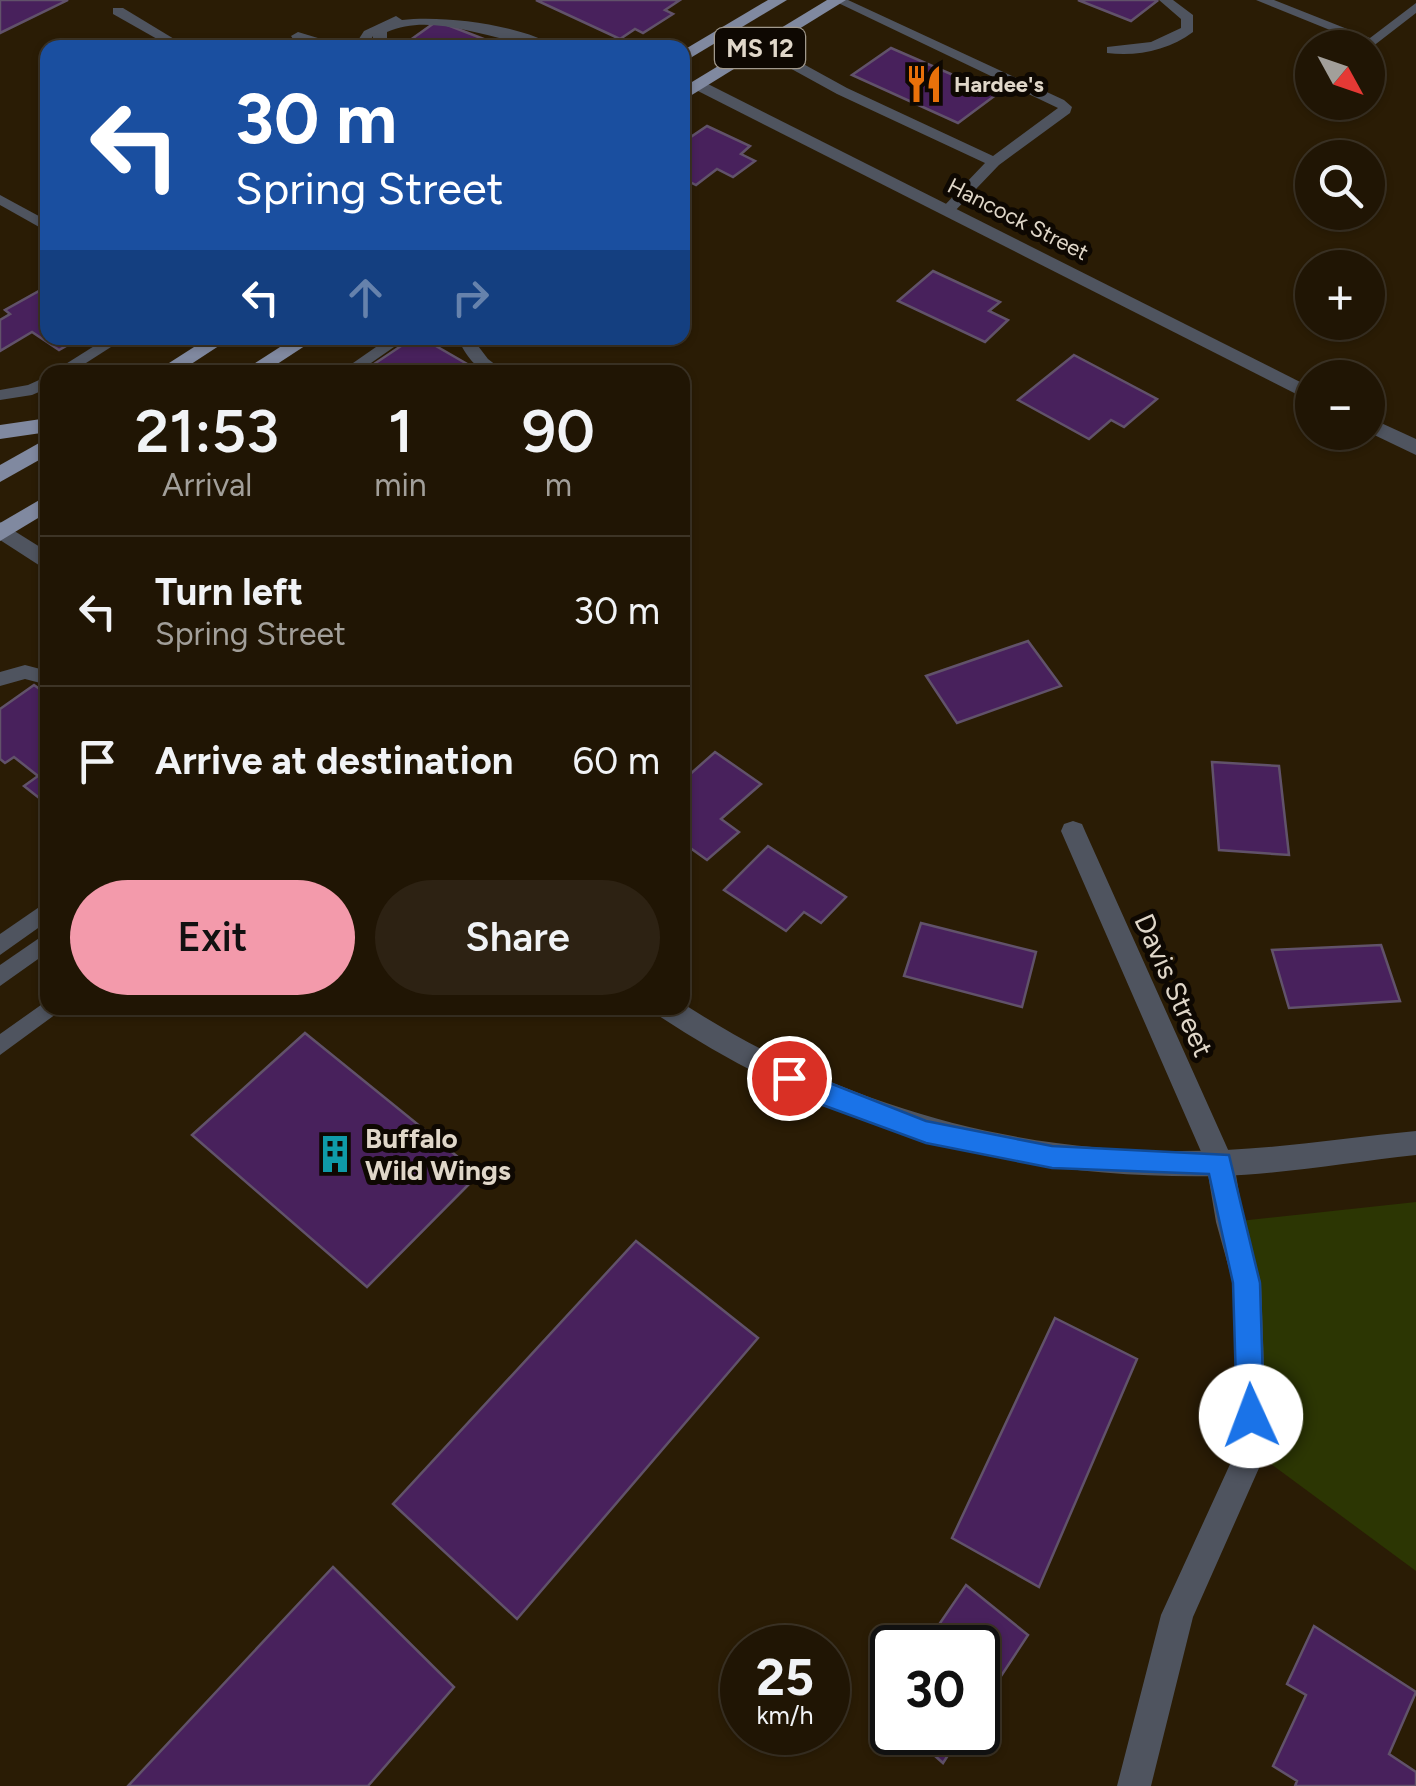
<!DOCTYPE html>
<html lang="en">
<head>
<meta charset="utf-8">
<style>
  body { margin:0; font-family:Figtree,sans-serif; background:#2d2213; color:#f1f3f6; height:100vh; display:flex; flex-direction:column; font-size:38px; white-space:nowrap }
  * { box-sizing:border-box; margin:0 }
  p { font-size:32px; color:#a29f9a }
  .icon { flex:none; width:55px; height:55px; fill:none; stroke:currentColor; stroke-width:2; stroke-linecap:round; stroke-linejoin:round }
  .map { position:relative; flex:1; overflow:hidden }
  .panel { position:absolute; left:40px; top:365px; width:650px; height:650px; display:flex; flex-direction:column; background:#201504; border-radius:20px; box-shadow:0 2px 8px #0004,0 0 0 2px #3d3426 }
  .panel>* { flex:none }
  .guide { position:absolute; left:40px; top:40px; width:650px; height:305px; border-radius:20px; box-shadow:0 2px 8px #0004,0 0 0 2px #3d3426; background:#1a4fa0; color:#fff; overflow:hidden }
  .needle { width:65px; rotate:130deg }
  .tools { position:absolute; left:1295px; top:30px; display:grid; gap:20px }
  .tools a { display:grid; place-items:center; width:90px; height:90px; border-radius:50%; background:#201504; box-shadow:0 2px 8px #0004,0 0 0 2px #3d3426; font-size:50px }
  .speed { position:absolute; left:720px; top:1625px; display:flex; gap:20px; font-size:50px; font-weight:700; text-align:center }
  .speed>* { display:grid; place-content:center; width:130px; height:130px; border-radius:50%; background:#201504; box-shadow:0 2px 8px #0004,0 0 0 2px #3d3426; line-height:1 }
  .speed small { font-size:25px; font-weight:400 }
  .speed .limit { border:5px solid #111; border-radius:15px; background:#fff; color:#111 }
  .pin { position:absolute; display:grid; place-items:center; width:85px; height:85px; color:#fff; margin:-42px; border:5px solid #fff; border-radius:50%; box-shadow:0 2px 10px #0007 }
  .me { position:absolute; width:110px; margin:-55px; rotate:358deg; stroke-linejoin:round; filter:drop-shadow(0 0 8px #0008) }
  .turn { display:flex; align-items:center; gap:35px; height:210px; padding:0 30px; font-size:45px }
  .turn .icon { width:130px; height:130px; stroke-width:2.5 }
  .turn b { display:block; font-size:70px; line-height:85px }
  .lanes { display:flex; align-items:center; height:95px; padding:0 30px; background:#0003; justify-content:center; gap:50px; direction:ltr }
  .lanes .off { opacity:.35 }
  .eta { display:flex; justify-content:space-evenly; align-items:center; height:170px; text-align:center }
  .eta b { font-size:60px; font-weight:600; line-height:70px }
  .action { display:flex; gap:20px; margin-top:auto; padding:20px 30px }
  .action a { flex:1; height:115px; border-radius:60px; background:#f39aab; color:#111; font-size:40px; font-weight:600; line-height:115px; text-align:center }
  .action a+a { background:#2d2213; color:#f1f3f6 }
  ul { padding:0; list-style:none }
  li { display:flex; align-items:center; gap:30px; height:150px; padding:0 30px; border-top:2px solid #3d3426 }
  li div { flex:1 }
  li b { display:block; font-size:38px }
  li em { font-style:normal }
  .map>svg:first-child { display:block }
  .green { fill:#2c3603 }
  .building { fill:#48215c; stroke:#61526a; stroke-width:2.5 }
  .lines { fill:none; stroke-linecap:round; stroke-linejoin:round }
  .service { fill:#4f545f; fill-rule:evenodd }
  .minor { fill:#4f545f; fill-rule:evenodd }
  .tertiary { fill:#4f545f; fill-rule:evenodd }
  .primary { fill:#8089a0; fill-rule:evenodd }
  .route { fill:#1a73e8; stroke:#114b97; stroke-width:2.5 }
  .labels { text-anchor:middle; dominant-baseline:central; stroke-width:10; stroke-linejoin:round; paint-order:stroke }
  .far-poi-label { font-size:22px; font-weight:bold; fill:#e0d7c9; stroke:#0e0802; text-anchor:start }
  .far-street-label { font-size:22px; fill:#e0d7c9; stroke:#0e0802 }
  .shield { fill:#0e0802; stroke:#a1998d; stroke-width:2.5 }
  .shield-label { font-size:25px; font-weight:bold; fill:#e0d7c9 }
  .street-label { font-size:28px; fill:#e0d7c9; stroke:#0e0802 }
  .poi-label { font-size:28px; font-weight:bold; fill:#e0d7c9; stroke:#0e0802; text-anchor:start }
</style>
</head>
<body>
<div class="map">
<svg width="1416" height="1786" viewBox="0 0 1416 1786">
  <rect width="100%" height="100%" fill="#2a1c05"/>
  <polygon class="green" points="1416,1202 1416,1571 1252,1450 1230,1222"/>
  <g class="building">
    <polygon points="0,0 68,0 0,33"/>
    <polygon points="536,0 680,0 665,10 673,14 643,33 635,29 620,39"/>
    <polygon points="1078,0 1155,0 1157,1 1131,21"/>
    <polygon points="437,21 507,48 427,48 409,41"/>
    <polygon points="891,48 997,94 958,123 852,75"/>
    <polygon points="707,126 750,146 741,154 755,161 733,177 717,169 696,185 682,178 682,143"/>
    <polygon points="933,271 1000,302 989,311 1008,320 985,342 898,301"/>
    <polygon points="48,286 48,338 80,338 59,350 32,332 0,351 0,320 10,314 5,310"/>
    <polygon points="413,338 422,338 481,372 376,372 368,368"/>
    <polygon points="1074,355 1157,399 1124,427 1111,420 1089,439 1018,400"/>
    <polygon points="1028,641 1061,686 957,723 926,676"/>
    <polygon points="34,685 48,695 48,805 24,786 38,776 14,757 5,763 0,759 0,709"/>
    <polygon points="715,752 761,784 721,819 739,832 707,860 682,842 682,774 687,777"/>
    <polygon points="1212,762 1279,766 1289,855 1219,850"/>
    <polygon points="768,846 846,897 821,923 804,912 786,931 724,890"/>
    <polygon points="921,923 1036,952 1022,1007 904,976"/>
    <polygon points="1381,945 1400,1001 1289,1008 1272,950"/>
    <polygon points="305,1033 479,1174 367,1287 192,1135"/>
    <polygon points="636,1241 758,1338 517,1619 393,1504"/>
    <polygon points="1055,1318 1137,1359 1039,1587 952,1538"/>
    <polygon points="333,1567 454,1687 368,1786 128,1786"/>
    <polygon points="966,1585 1028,1635 978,1711 978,1648 923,1648"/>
    <polygon points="1314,1626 1416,1692 1389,1754 1416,1772 1416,1786 1295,1786 1297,1781 1273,1766 1306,1695 1287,1684"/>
    <polygon points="908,1732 963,1732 943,1763"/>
  </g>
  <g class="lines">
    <g class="service">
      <polygon points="832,0 848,0 1064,100 1072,107 1070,113 999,165 952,214 942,214 942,208 985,163 837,94 757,50 757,44 767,44 847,88 993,156 1058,108"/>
      <path d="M1159,0H1173L1193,15V32C1169,50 1137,57 1107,53V47L1151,42L1181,28V19Z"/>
      <polygon points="1256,0 1274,0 1370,38 1416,3 1416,13 1372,47"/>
      <polygon points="113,8 123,8 189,48 173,48 113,14"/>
      <path d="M396,16L402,20C444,15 523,25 558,48C506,48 438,9 387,32V48H373V36L366,48H353L364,31Z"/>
      <polygon points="298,32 341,45 342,48 321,48 293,39 291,36"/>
      <polygon points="0,195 48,221 48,232 0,205"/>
      <polygon points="107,338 125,338 72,372 53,372"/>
      <polygon points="389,338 407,338 358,372 340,372"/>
      <path d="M457,338H472L488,359L505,372C475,372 470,361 457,338Z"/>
      <polygon points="48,376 48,388 32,395 0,400 0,390 28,385"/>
      <polygon points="25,665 48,671 48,685 25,679 0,686 0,672"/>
      <polygon points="48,901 48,921 0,955 0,934"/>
      <polygon points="48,932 48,952 0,986 0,965"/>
      <polygon points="48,1000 48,1008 59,1008 56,1014 0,1055 0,1034"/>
    </g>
    <g class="minor">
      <polygon points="700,80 1312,388 1312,402 694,89 692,85"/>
      <polygon points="1368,417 1416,439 1416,455 1368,432"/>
      <polygon points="1073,821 1082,824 1085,831 1234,1163 1244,1222 1261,1283 1267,1450 1193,1617 1151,1786 1117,1786 1161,1615 1237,1449 1233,1283 1216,1222 1206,1163 1061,831 1064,824"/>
    </g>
    <g class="tertiary">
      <polygon points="0,522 48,552 48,571 0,540"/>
      <path d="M682,1003C848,1110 1028,1159 1226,1150C1290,1147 1353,1137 1416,1131V1155C1351,1162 1285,1174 1219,1176C1010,1180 834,1131 659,1016L655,1008H682Z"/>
    </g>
    <g class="primary">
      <polygon points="768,0 787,0 682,63 682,51"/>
      <polygon points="827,0 846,0 682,101 682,88"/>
      <polygon points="208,338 231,338 179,372 155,372"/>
      <polygon points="294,338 317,338 265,372 241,372"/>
      <polygon points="48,418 48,432 0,439 0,425"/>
      <polygon points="48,438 48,455 0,482 0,465"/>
      <polygon points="48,495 48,512 0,541 0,523"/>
    </g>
  </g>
  <polygon class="route" points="789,1067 926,1121 1052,1146 1229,1155 1260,1283 1264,1416 1260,1426 1251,1430 1241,1426 1237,1416 1233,1283 1209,1174 1052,1168 926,1143 809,1100 781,1085 777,1078 781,1070"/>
  <defs>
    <g id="restaurant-bare" transform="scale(3)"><path d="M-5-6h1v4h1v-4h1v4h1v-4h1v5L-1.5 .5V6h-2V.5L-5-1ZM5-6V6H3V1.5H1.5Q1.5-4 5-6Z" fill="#e8710a" stroke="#0e0802" stroke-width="2.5" paint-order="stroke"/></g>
    <g id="building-bare" transform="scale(3)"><path d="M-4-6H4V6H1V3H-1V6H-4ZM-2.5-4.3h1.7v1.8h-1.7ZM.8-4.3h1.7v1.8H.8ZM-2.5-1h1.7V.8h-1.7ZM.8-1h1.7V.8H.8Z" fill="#0f9aa8" stroke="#0e0802" stroke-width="2.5" paint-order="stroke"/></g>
  </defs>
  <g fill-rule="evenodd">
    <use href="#restaurant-bare" x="924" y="84"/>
    <use href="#building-bare" x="335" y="1154"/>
  </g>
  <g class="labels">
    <g class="far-poi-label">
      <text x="954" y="84">Hardee's</text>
    </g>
    <g class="far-street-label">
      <text transform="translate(1018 219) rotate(27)">Hancock Street</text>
    </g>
    <rect class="shield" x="715" y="28" width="90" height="40" rx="8"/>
    <g class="shield-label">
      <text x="760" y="48">MS 12</text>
    </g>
    <g class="street-label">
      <text transform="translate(1174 985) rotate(66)">Davis Street</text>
    </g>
    <g class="poi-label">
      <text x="365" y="1138">Buffalo<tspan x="365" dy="32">Wild Wings</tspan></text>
    </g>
  </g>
</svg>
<div class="tools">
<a><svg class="needle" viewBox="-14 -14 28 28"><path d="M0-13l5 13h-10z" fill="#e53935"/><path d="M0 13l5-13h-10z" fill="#a29f9a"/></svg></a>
<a><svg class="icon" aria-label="search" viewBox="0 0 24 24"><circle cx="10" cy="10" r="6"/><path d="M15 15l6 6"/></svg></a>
<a>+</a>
<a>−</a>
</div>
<div class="speed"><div>25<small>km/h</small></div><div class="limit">30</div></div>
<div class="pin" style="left:789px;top:1078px;background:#d93025"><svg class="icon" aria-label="arrive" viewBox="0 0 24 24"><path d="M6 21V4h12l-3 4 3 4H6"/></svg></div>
<svg class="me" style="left:1251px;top:1416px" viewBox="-20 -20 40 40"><circle r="19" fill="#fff"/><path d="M0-13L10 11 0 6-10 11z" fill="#1a73e8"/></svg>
<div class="guide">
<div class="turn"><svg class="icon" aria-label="left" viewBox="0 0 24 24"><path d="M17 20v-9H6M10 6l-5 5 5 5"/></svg><div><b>30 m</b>Spring Street</div></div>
<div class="lanes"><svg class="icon" aria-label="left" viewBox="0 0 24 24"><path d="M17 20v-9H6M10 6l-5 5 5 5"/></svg><svg class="icon off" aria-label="ahead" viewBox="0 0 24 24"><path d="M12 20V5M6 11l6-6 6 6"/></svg><svg class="icon off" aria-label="right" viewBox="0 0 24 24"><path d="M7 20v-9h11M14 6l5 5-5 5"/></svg></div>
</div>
<section class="panel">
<div class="eta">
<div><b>21:53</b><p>Arrival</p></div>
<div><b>1</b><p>min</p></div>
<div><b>90</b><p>m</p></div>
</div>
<ul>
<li><svg class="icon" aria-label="left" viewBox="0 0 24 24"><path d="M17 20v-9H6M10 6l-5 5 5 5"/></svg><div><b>Turn left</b><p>Spring Street</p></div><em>30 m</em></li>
<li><svg class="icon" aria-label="arrive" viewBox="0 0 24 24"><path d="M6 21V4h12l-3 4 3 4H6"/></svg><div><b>Arrive at destination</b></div><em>60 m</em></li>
</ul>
<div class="action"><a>Exit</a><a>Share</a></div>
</section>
</div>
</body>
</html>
